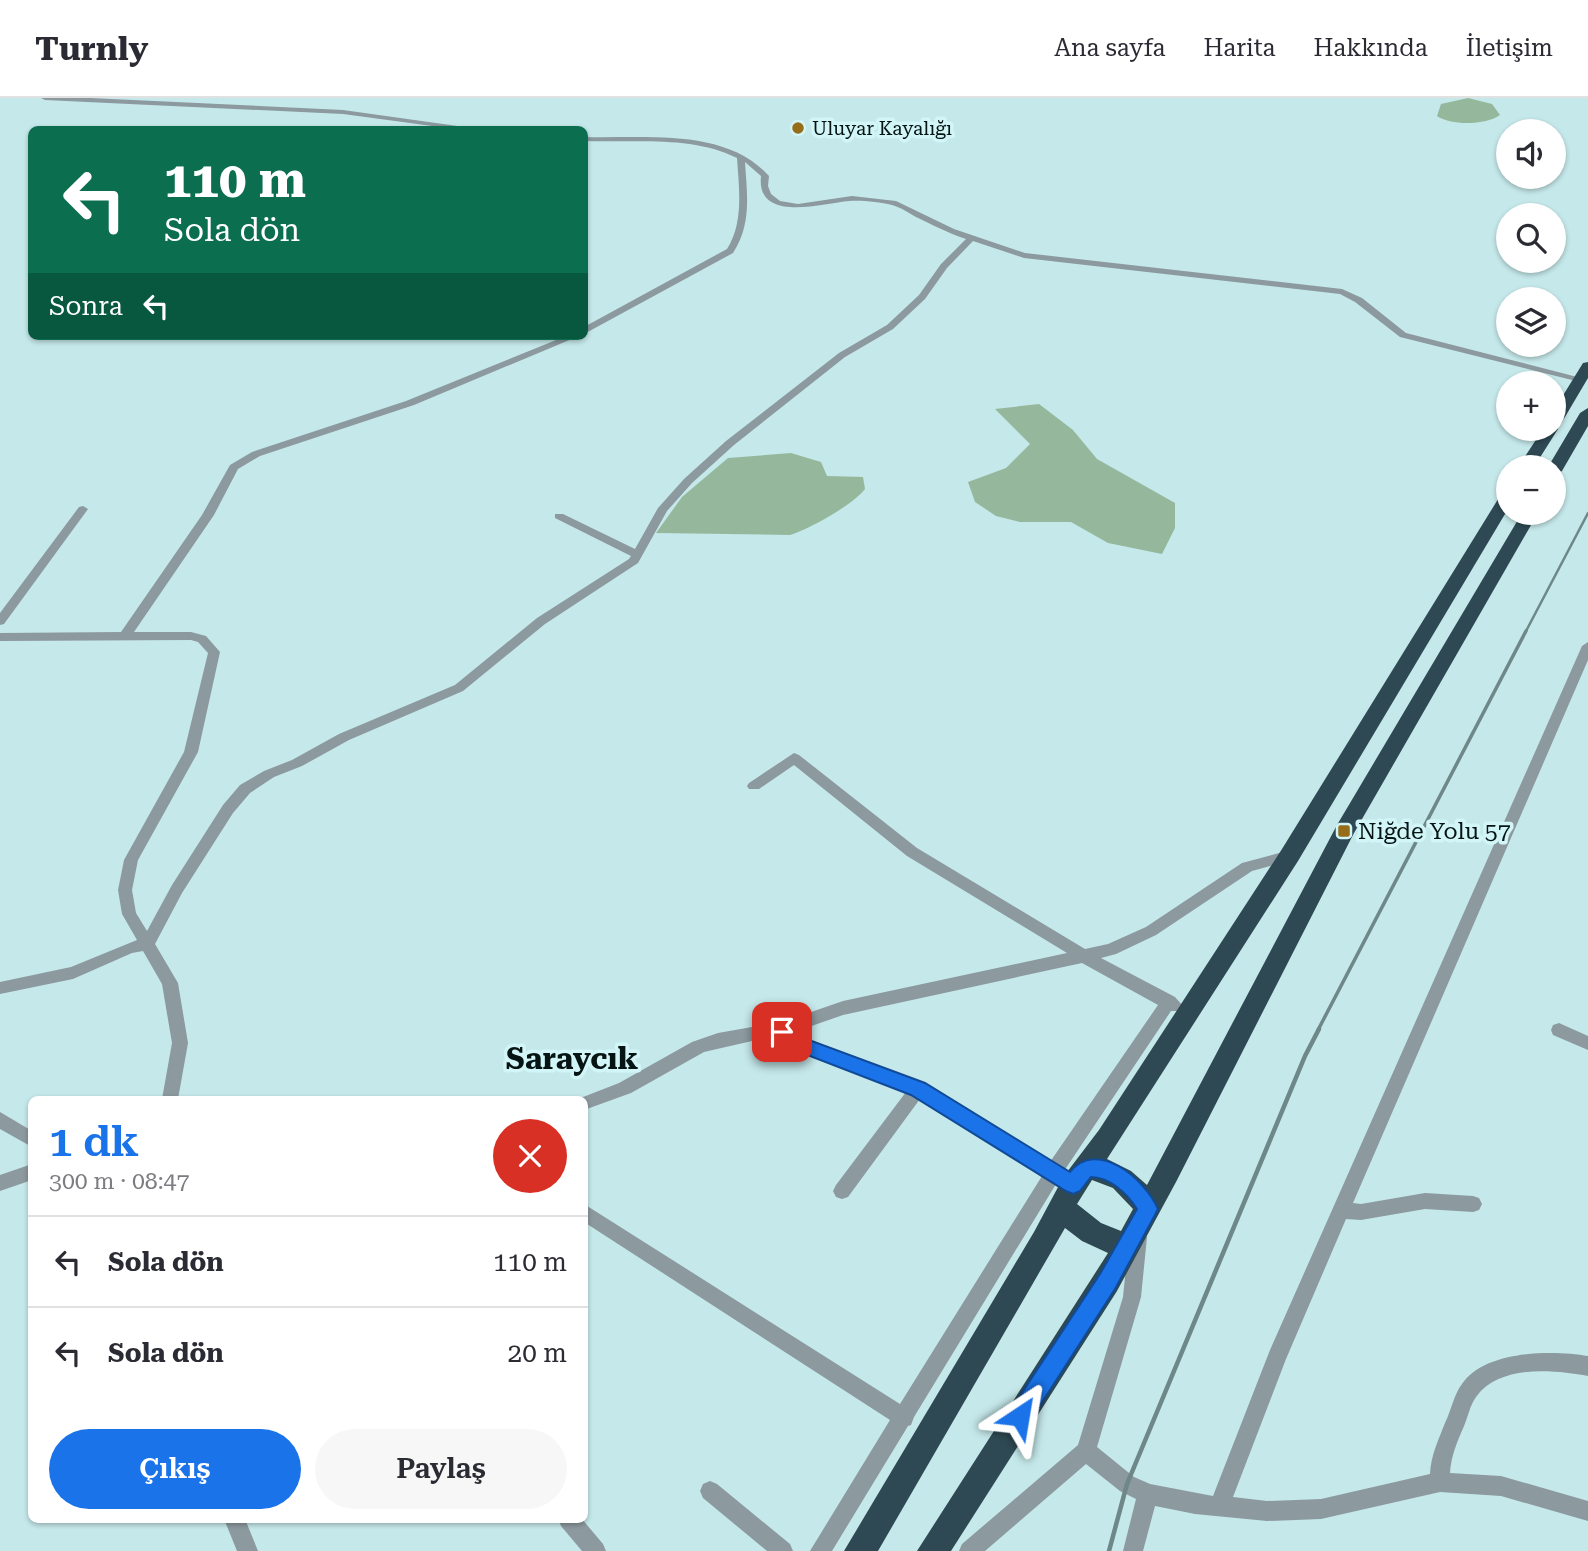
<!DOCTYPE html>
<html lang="tr">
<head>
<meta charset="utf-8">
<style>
  body { margin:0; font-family:"Roboto Serif",serif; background:#f7f7f7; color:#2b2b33; height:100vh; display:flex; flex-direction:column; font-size:26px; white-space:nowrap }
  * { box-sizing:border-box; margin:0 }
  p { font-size:23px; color:#7c7c81 }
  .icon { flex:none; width:38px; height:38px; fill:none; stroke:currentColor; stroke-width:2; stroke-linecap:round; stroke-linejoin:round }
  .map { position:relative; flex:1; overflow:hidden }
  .panel { position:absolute; left:28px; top:998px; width:560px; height:427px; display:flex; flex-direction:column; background:#fff; border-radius:10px; box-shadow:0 2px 5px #0004 }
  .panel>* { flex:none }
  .hud { position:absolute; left:28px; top:28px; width:560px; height:214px; border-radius:10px; box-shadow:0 2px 5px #0004; background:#0b6e4f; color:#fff; overflow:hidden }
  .fabs { position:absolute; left:1496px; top:21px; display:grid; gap:14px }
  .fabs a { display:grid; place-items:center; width:70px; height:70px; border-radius:50%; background:#fff; box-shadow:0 2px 5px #0004; font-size:35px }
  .pin { position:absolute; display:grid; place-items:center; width:60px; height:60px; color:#fff; margin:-30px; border-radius:14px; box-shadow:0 4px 10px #0006 }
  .me { position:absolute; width:77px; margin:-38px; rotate:33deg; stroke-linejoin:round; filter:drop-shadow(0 0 5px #0008) }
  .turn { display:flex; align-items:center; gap:24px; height:147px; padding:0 21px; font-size:32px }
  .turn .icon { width:91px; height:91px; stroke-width:2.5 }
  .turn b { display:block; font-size:49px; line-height:60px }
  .then { display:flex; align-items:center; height:66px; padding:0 21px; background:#0003; gap:14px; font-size:26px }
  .round { display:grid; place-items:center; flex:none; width:74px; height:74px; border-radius:37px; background:#f7f7f7 }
  .overview { display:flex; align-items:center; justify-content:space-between; height:119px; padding:0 21px }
  h1 { font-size:42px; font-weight:600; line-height:52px; color:#1a73e8 }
  .primary-button { display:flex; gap:14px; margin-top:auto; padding:14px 21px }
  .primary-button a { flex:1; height:80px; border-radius:42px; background:#1a73e8; color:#fff; font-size:28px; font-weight:600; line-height:80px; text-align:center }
  .primary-button a+a { background:#f7f7f7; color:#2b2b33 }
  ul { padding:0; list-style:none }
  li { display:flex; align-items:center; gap:21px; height:91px; padding:0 21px; border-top:2px solid #e1e1e2 }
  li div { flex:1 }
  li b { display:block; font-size:26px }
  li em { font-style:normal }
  header { display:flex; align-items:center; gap:42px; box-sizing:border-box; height:98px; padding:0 35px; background:#fff; border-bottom:2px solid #e1e1e2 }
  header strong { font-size:33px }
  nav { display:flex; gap:38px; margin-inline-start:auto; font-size:24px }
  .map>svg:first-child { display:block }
  .green { fill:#95b89d }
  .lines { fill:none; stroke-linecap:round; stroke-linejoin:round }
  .minor { fill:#8c999e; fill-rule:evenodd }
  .highway { fill:#2e4953; fill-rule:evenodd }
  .rail-far2 { stroke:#6e8788; stroke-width:2.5 }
  .rail-far1 { stroke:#6e8788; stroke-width:3.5 }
  .rail { stroke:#6e8788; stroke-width:4.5 }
  .route { fill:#1a73e8; stroke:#114b97; stroke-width:2 }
  .poi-dot { fill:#966d19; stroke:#d2f5f7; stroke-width:2.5 }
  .labels { text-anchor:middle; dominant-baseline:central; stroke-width:7; stroke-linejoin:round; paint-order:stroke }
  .far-poi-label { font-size:19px; fill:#071414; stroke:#d2f5f7; text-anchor:start }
  .poi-label { font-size:23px; fill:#071414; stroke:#d2f5f7; text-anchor:start }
  .district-label { font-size:30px; font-weight:bold; fill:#071414; stroke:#d2f5f7 }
</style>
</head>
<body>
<header>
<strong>Turnly</strong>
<nav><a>Ana sayfa</a><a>Harita</a><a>Hakkında</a><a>İletişim</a></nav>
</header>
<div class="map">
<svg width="1588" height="1453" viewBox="0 0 1588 1453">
  <rect width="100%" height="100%" fill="#c5e8ea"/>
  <g class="green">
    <path d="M1468,0L1492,6L1500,17C1487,27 1451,28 1437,18L1441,6Z"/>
    <polygon points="1039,306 1073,332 1097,361 1175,405 1175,430 1162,456 1108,445 1071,424 1020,424 996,418 975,404 968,384 1006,370 1030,346 995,311"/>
    <path d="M791,355L821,364L827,378L863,379L865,391C854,406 808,432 790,437L656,435L682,399L728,360Z"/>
  </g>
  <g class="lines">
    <g class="minor">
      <polygon points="41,0 90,0 343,12 486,32 462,32 343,16 45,2"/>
      <path d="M584,39C644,41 725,29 769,78L768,88L771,96L780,103L798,106L852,98L896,103L954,131L1025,155L1342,191L1362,200L1406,235L1585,281L1580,284L1400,239L1355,204L1340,196L1024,160L973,143L947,170L925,201L893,231L845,259L734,347L692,385L667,413L638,465L545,526L463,593L349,642L302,668L274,679L250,695L233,715L182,795L155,846L178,885L188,945L178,1001H162L172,945L162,886L143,853L132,855L73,881L0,896V884L71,869L137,842L122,816L118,792L124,762L184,654L208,555L198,544L191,542L0,543V535L121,534L202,417L230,367L252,354L406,303L566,238H579L414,307L260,358L238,371L214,417L134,534H191L206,538L220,554L198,654L138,762L132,792L136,815L147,833L172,787L223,707L240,687L264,673L292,662L339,636L455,587L537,520L629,461L631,458L555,420V416H563L635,451L658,410L684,381L726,343L839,255L887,227L919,197L941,166L966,141C948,135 933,127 916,119C909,115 900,109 892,107C879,104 862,102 849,103C823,105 756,126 761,78L745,64C747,96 752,126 733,155L584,236V229L727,151C744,124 739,91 737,60C692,37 634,45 584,43Z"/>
      <polygon points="83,408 88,411 4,526 0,527 0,515 79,409"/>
      <path d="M1588,544V562L1353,1105L1361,1106L1425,1095L1473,1098L1479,1100L1482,1106L1479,1112L1473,1114L1425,1111L1361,1122L1346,1121L1286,1261L1233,1399L1267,1403L1321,1401L1430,1376C1431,1357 1438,1343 1445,1325C1451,1313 1454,1296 1462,1286C1485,1252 1553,1252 1588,1258V1278C1554,1272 1500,1266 1476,1299C1470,1307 1468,1319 1464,1328C1457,1344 1451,1358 1450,1375L1501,1378L1588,1403V1423L1501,1398L1440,1394L1321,1421L1267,1423L1195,1416L1155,1408L1143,1453H1123L1136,1401L1120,1393L1086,1366L985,1453H959L962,1446L1078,1347L1123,1199L1129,1139L1132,1133L1138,1130L1144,1133L1147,1139L1141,1199L1097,1349L1134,1379L1150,1386L1213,1398L1270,1252L1582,548Z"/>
      <path d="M794,655L799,657L917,750L1085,851L1108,846L1146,829L1242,765L1290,752L1295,753L1297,757L1295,761L1252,773L1156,837L1116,856L1101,860L1175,899L1183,908L1181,913H1171L1064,1073L1068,1079L1065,1085L1056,1086L914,1319L911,1327L908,1328L832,1453H810L890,1322L584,1124V1106L900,1306L1042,1078L920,1001L848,1099L842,1101L836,1099L833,1093L836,1087L906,994L776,945L752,943L704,954L631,995L584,1012V1001H578L619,985L692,944L718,935L752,929L775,931L788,922L843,903L1067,855L907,758L794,667L759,691H749L747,688L749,685ZM1082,865L1158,907L1050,1064L924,986L792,937L800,932L843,917Z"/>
      <polygon points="1559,925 1588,938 1588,952 1553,937 1551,932 1553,927"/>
      <polygon points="0,1014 32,1033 32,1049 0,1031"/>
      <polygon points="32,1066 32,1082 0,1093 0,1077"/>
      <polygon points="710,1383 717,1386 790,1446 793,1453 767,1453 703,1400 700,1393 703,1386"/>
      <polygon points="224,1421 245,1421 258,1453 237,1453"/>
      <polygon points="558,1421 582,1421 603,1446 606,1453 582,1453 561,1428"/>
    </g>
    <g class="highway">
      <polygon points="1588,264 1588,280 1562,324 1556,328 1558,331 1534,369 1518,369 1543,331 1554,331 1554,312 1583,265"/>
      <polygon points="1588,310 1588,328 1562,373 1554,378 1554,369 1548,369 1580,315"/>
      <path d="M1508,393V411L1298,763L1107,1061L1131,1073L1147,1087L1337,727L1522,415H1538L1354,735L1176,1084L1117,1193L951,1453H917L1108,1155L1082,1143L1065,1130L878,1453H844L1034,1134L1064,1078L1099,1032L1282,751L1500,398ZM1092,1082L1113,1090L1133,1111L1121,1133L1101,1125L1077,1106Z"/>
    </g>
    <polyline class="rail-far2" points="1525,535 1588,415"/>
    <polyline class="rail-far1" points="1318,932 1526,533"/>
    <polyline class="rail" points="1109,1453 1127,1386 1305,958 1319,931"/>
  </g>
  <path class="route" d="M782,926L788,928L790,935L925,985L1070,1074C1097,1040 1145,1081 1158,1111L1155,1117L1115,1191L1028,1326L1020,1329L1012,1326L1009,1318L1012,1310L1100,1176L1137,1111C1127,1095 1109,1079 1091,1079L1080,1093L1073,1096L1066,1093L911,997L771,943L768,938L775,928Z"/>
  <g class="poi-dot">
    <circle cx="798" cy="30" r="7"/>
    <rect x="1337" y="726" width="14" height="14" rx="3.5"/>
  </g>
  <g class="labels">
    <g class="far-poi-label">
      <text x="812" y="30">Uluyar Kayalığı</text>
    </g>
    <g class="poi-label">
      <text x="1358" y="733">Niğde Yolu 57</text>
    </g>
    <g class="district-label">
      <text x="572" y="960">Saraycık</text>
    </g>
  </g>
</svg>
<div class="fabs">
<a><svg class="icon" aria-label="sound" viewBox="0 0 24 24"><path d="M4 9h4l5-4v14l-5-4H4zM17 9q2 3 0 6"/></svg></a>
<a><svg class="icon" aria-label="search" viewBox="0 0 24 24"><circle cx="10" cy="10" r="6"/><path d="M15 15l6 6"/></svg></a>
<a><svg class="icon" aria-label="layers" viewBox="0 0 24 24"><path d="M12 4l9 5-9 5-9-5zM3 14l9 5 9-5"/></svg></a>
<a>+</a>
<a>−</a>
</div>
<div class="pin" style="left:782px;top:934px;background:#d93025"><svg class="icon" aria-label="arrive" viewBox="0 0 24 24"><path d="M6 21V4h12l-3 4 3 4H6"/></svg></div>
<svg class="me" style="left:1020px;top:1318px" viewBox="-20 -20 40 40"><path d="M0-17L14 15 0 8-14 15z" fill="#1a73e8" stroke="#fff" stroke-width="4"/></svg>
<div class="hud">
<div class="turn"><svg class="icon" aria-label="left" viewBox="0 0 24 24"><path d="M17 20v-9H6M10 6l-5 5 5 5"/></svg><div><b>110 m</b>Sola dön</div></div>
<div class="then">Sonra<svg class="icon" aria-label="left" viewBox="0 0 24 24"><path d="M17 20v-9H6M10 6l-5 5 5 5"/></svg></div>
</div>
<section class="panel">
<div class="overview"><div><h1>1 dk</h1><p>300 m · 08:47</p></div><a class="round" style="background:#d93025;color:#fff"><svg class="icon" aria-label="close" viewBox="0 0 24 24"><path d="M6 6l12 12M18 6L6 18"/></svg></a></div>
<ul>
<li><svg class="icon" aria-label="left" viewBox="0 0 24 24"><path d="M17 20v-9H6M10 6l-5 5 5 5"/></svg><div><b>Sola dön</b></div><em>110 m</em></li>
<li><svg class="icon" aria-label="left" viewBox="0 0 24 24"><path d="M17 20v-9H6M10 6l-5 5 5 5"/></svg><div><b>Sola dön</b></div><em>20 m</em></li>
</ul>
<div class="primary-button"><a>Çıkış</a><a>Paylaş</a></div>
</section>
</div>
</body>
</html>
